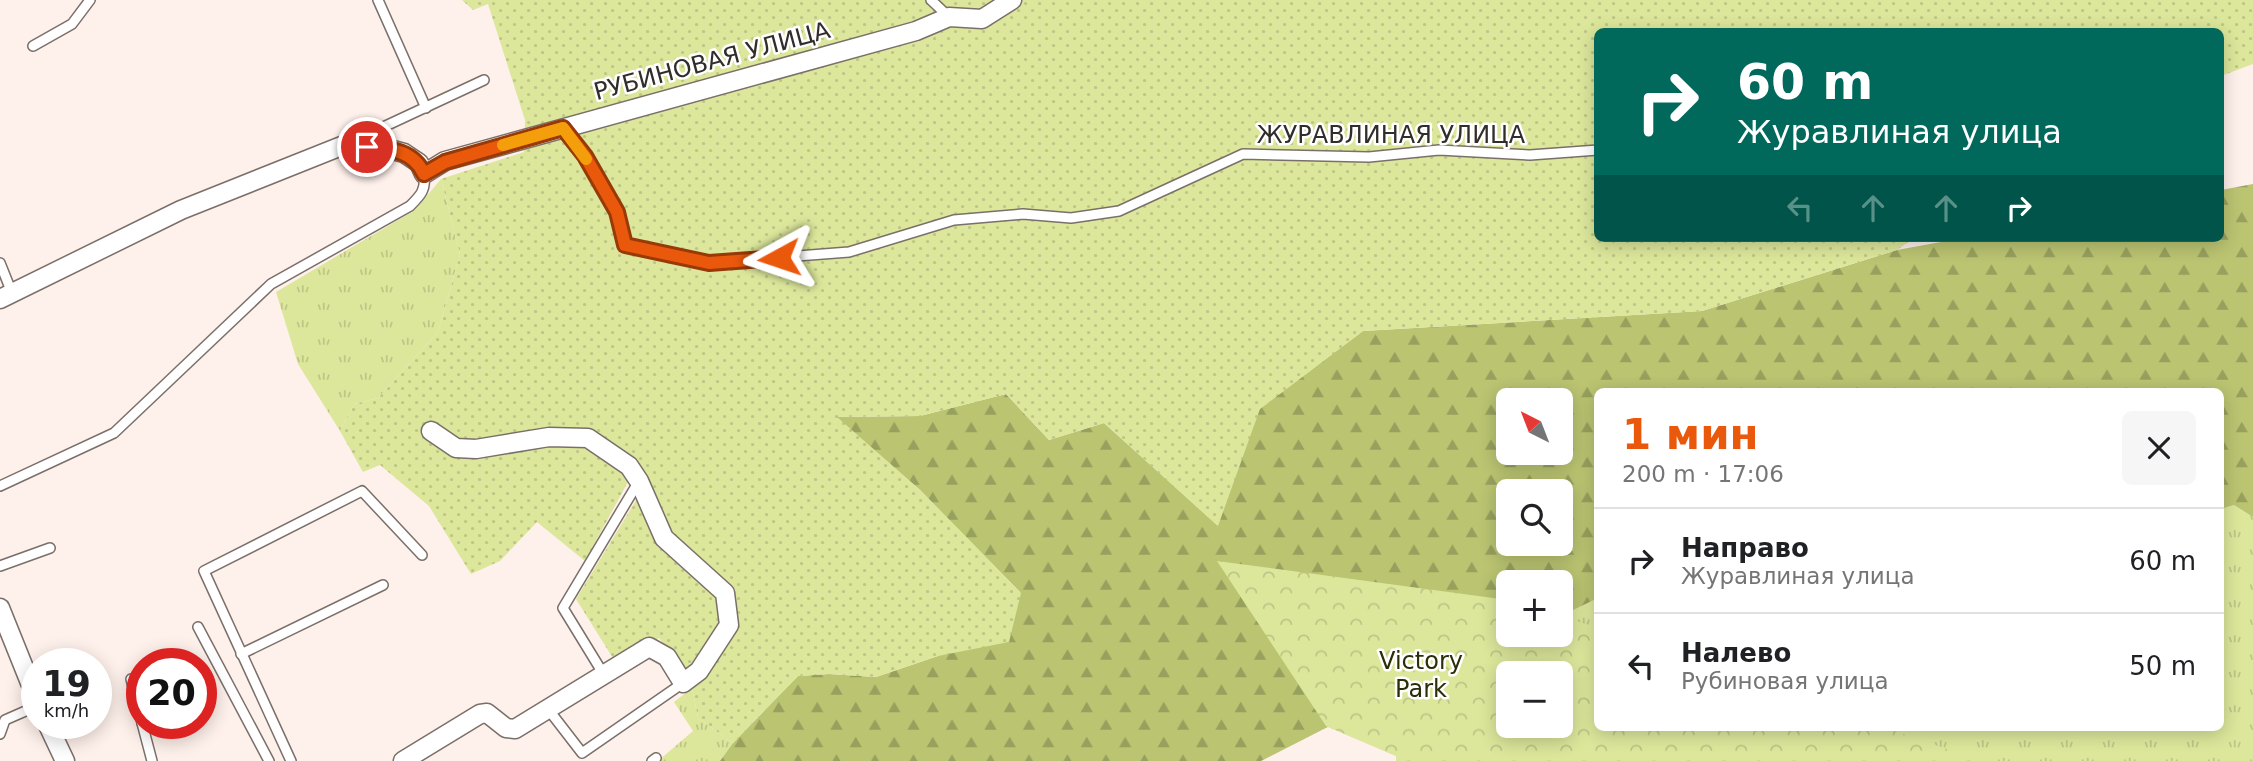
<!DOCTYPE html>
<html lang="ru">
<head>
<meta charset="utf-8">
<style>
  body { margin:0; font-family:"DejaVu Sans",sans-serif; background:#f6f6f6; color:#202124; height:100vh; display:flex; flex-direction:column; font-size:26px; white-space:nowrap }
  * { box-sizing:border-box; margin:0 }
  p { font-size:23px; color:#757577 }
  .icon { flex:none; width:38px; height:38px; fill:none; stroke:currentColor; stroke-width:2; stroke-linecap:round; stroke-linejoin:round }
  .map { position:relative; flex:1; overflow:hidden }
  .panel { position:absolute; left:1594px; top:388px; width:630px; height:343px; display:flex; flex-direction:column; background:#fff; border-radius:10px; box-shadow:0 4px 18px #0003 }
  .panel>* { flex:none }
  .hud { position:absolute; left:1594px; top:28px; width:630px; height:214px; border-radius:10px; box-shadow:0 4px 18px #0003; background:#00695c; color:#fff; overflow:hidden }
  .needle { width:46px; rotate:318deg }
  .tools { position:absolute; left:1496px; top:388px; display:grid; gap:14px }
  .tools a { display:grid; place-items:center; width:77px; height:77px; border-radius:10px; background:#fff; box-shadow:0 4px 18px #0003; font-size:35px }
  .speed { position:absolute; left:21px; top:648px; display:flex; gap:14px; font-size:35px; font-weight:700; text-align:center }
  .speed>* { display:grid; place-content:center; width:91px; height:91px; border-radius:50%; background:#fff; box-shadow:0 4px 18px #0003; line-height:1 }
  .speed small { font-size:18px; font-weight:400 }
  .speed .limit { border:10px solid #d22; background:#fff; color:#111 }
  .pin { position:absolute; display:grid; place-items:center; width:60px; height:60px; color:#fff; margin:-30px; border:4px solid #fff; border-radius:50%; box-shadow:0 2px 7px #0007 }
  .me { position:absolute; width:77px; margin:-38px; rotate:265deg; stroke-linejoin:round; filter:drop-shadow(0 0 5px #0008) }
  .turn { display:flex; align-items:center; gap:24px; height:147px; padding:0 28px; font-size:32px }
  .turn .icon { width:91px; height:91px; stroke-width:2.5 }
  .turn b { display:block; font-size:49px; line-height:60px }
  .lanes { display:flex; align-items:center; height:66px; padding:0 28px; background:#0003; justify-content:center; gap:35px; direction:ltr }
  .lanes .off { opacity:.35 }
  .round { display:grid; place-items:center; flex:none; width:74px; height:74px; border-radius:10px; background:#f6f6f6 }
  .head { display:flex; align-items:center; justify-content:space-between; height:119px; padding:0 28px }
  h1 { font-size:42px; font-weight:600; line-height:52px; color:#ea580c }
  ul { padding:0; list-style:none }
  li { display:flex; align-items:center; gap:21px; height:105px; padding:0 28px; border-top:2px solid #e0e0e0 }
  li div { flex:1 }
  li b { display:block; font-size:26px }
  li em { font-style:normal }
  .map>svg:first-child { display:block }
  .grass { fill:url(#grass-tufts); fill-rule:evenodd }
  .forest { fill:url(#forest-firs); fill-rule:evenodd }
  .park { fill:url(#park-crowns); fill-rule:evenodd }
  .garden { fill:url(#garden-dots) }
  .lines { fill:none; stroke-linecap:round; stroke-linejoin:round }
  .service-casing { stroke:#7b6f69; stroke-width:12 }
  .minor-casing { stroke:#7b6f69; stroke-width:21 }
  .service { stroke:#fff; stroke-width:9 }
  .minor { stroke:#fff; stroke-width:18 }
  .route-casing { stroke:#983908; stroke-width:18 }
  .route { stroke:#ea580c; stroke-width:12 }
  .slow { stroke:#f59e0b; stroke-width:12 }
  .labels { text-anchor:middle; dominant-baseline:central; stroke-width:5; stroke-linejoin:round; paint-order:stroke }
  .street-label { font-size:24px; fill:#322d2b; stroke:#fff }
  .park-label { font-size:24px; fill:#2b2e0a; stroke:#fff }
</style>
</head>
<body>
<div class="map">
<svg width="2253" height="761" viewBox="0 0 2253 761">
  <defs>
    <pattern id="grass-tufts" width="24" height="20" patternUnits="userSpaceOnUse" patternTransform="scale(1.75)"><rect width="24" height="20" fill="#dce79b"/><path d="M3 7l-1-3M5 7V3M7 7l1-3M15 17l-1-3M17 17v-4M19 17l1-3" fill="none" stroke="#bdc686"/></pattern>
    <pattern id="forest-firs" width="22" height="20" patternUnits="userSpaceOnUse" patternTransform="scale(1.75)"><rect width="22" height="20" fill="#bac471"/><path d="M5 1l3.5 6h-7zM16 11l3.5 6h-7z" fill="#98a05d"/></pattern>
    <pattern id="park-crowns" width="20" height="18" patternUnits="userSpaceOnUse" patternTransform="scale(1.75)"><rect width="20" height="18" fill="#dce79b"/><path d="M2 6a3 3 0 1 1 6 0M12 15a3 3 0 1 1 6 0" fill="none" stroke="#bdc686"/></pattern>
    <pattern id="garden-dots" width="8" height="8" patternUnits="userSpaceOnUse" patternTransform="scale(1.75)"><rect width="8" height="8" fill="#dce79b"/><path d="M2 2h.1M6 6h.1" fill="none" stroke="#bdc686" stroke-width="1.8" stroke-linecap="round"/></pattern>
  </defs>
  <rect width="100%" height="100%" fill="#fef0ea"/>
  <g class="grass">
    <polygon points="441,179 460,254 438,332 378,398 354,404 340,431 298,364 276,292 415,210"/>
    <path d="M2234,505L2253,517V761H1396V756L1326,726L1520,635H1561V616L1598,598V728H2221V509ZM1508,674H1561V726H1508Z"/>
    <polygon points="692,688 698,718 733,743 720,761 658,761 693,731 674,702"/>
  </g>
  <path class="forest" d="M2253,184V517L2234,505L2221,509V392H1598V598L1561,616V583H1508V635L1261,761H720L733,743L798,676L829,674L876,677L938,656L1020,592L920,490L836,417L920,416L1006,394L1049,440L1104,423L1217,525L1259,409L1363,331L1702,311L1897,250L1963,238H2221V190ZM1508,401H1561V453H1508ZM1508,492H1561V544H1508Z"/>
  <path class="park" d="M1217,561L1508,600V635H1561V616L1598,628V728H1886L1981,761H1396V756L1326,726ZM1508,674H1561V726H1508Z"/>
  <g class="garden">
    <polygon points="462,0 2253,0 2253,64 2221,76 2221,32 1598,32 1598,238 1914,238 1897,250 1702,311 1363,331 1260,409 1218,526 1104,423 1049,440 1006,394 920,416 837,417 920,490 1021,593 1009,642 938,656 876,677 829,674 798,676 733,743 698,718 692,688 704,674 732,603 670,536 629,480 585,561 537,522 500,561 471,574 429,506 380,465 363,472 340,431 354,404 378,398 438,332 460,254 441,179 524,152 525,120 488,4 473,10"/>
    <polygon points="638,497 718,595 723,626 690,671 684,671 659,638 616,663 576,599"/>
  </g>
  <g class="lines">
    <g class="service-casing">
      <g id="service">
        <polyline points="378,0 426,108"/>
        <polyline points="931,0 949,17"/>
        <polyline points="33,46 72,24 90,0"/>
        <polyline points="563,128 585,156 617,212 625,245 709,263 849,252 954,220 1023,214 1071,218 1119,211 1243,154 1369,157 1439,150 1530,155 1598,150"/>
        <polyline points="349,143 484,80"/>
        <polyline points="0,263 12,293"/>
        <path d="M0,486L114,433L271,284L410,206C421,195 426,190 424,174"/>
        <polyline points="0,566 50,548"/>
        <polyline points="198,627 269,761"/>
        <polyline points="241,654 383,585"/>
        <polyline points="601,675 601,670 563,608 639,481"/>
        <polyline points="131,679 142,723"/>
        <polyline points="548,709 582,753 683,683"/>
        <polyline points="142,723 152,761"/>
        <polyline points="0,734 5,720 37,706"/>
        <polyline points="291,761 204,571 362,491 422,555"/>
        <polyline points="652,761 656,758"/>
      </g>
    </g>
    <g class="minor-casing">
      <g id="minor">
        <polyline points="0,299 181,210 344,145 389,149 404,153 419,163 424,174 445,161 916,31 949,17 982,19 1012,0"/>
        <polyline points="0,608 37,700"/>
        <polyline points="47,723 65,761"/>
        <polyline points="403,761 480,714 487,713 506,728 515,729 649,647 667,657 683,683 699,671 729,625 725,593 664,538 639,481 629,466 588,438 549,437 476,449 456,448 431,431"/>
      </g>
    </g>
    <use href="#service" class="service"/>
    <use href="#minor" class="minor"/>
  </g>
  <g class="lines">
    <g class="route-casing">
      <path id="route" d="M367,147C390,149 413,150 424,174L445,162L563,128L585,156L617,212L625,245L709,263L779,258"/>
    </g>
    <use href="#route" class="route"/>
    <polyline class="slow" points="503,145 563,128 586,159"/>
  </g>
  <g class="labels">
    <g class="street-label">
      <text transform="translate(712 61) rotate(-15)">РУБИНОВАЯ УЛИЦА</text>
      <text x="1391" y="135">ЖУРАВЛИНАЯ УЛИЦА</text>
    </g>
    <g class="park-label">
      <text x="1421" y="661">Victory<tspan x="1421" dy="28">Park</tspan></text>
    </g>
  </g>
</svg>
<div class="tools">
<a><svg class="needle" viewBox="-14 -14 28 28"><path d="M0-13l5 13h-10z" fill="#e53935"/><path d="M0 13l5-13h-10z" fill="#757577"/></svg></a>
<a><svg class="icon" aria-label="search" viewBox="0 0 24 24"><circle cx="10" cy="10" r="6"/><path d="M15 15l6 6"/></svg></a>
<a>+</a>
<a>−</a>
</div>
<div class="speed"><div>19<small>km/h</small></div><div class="limit">20</div></div>
<div class="pin" style="left:367px;top:147px;background:#d93025"><svg class="icon" aria-label="arrive" viewBox="0 0 24 24"><path d="M6 21V4h12l-3 4 3 4H6"/></svg></div>
<svg class="me" style="left:779px;top:258px" viewBox="-20 -20 40 40"><path d="M0-17L14 15 0 8-14 15z" fill="#ea580c" stroke="#fff" stroke-width="4"/></svg>
<div class="hud">
<div class="turn"><svg class="icon" aria-label="right" viewBox="0 0 24 24"><path d="M7 20v-9h11M14 6l5 5-5 5"/></svg><div><b>60 m</b>Журавлиная улица</div></div>
<div class="lanes"><svg class="icon off" aria-label="left" viewBox="0 0 24 24"><path d="M17 20v-9H6M10 6l-5 5 5 5"/></svg><svg class="icon off" aria-label="ahead" viewBox="0 0 24 24"><path d="M12 20V5M6 11l6-6 6 6"/></svg><svg class="icon off" aria-label="ahead" viewBox="0 0 24 24"><path d="M12 20V5M6 11l6-6 6 6"/></svg><svg class="icon" aria-label="right" viewBox="0 0 24 24"><path d="M7 20v-9h11M14 6l5 5-5 5"/></svg></div>
</div>
<section class="panel">
<div class="head"><div><h1>1 мин</h1><p>200 m · 17:06</p></div><a class="round"><svg class="icon" aria-label="close" viewBox="0 0 24 24"><path d="M6 6l12 12M18 6L6 18"/></svg></a></div>
<ul>
<li><svg class="icon" aria-label="right" viewBox="0 0 24 24"><path d="M7 20v-9h11M14 6l5 5-5 5"/></svg><div><b>Направо</b><p>Журавлиная улица</p></div><em>60 m</em></li>
<li><svg class="icon" aria-label="left" viewBox="0 0 24 24"><path d="M17 20v-9H6M10 6l-5 5 5 5"/></svg><div><b>Налево</b><p>Рубиновая улица</p></div><em>50 m</em></li>
</ul>
</section>
</div>
</body>
</html>
